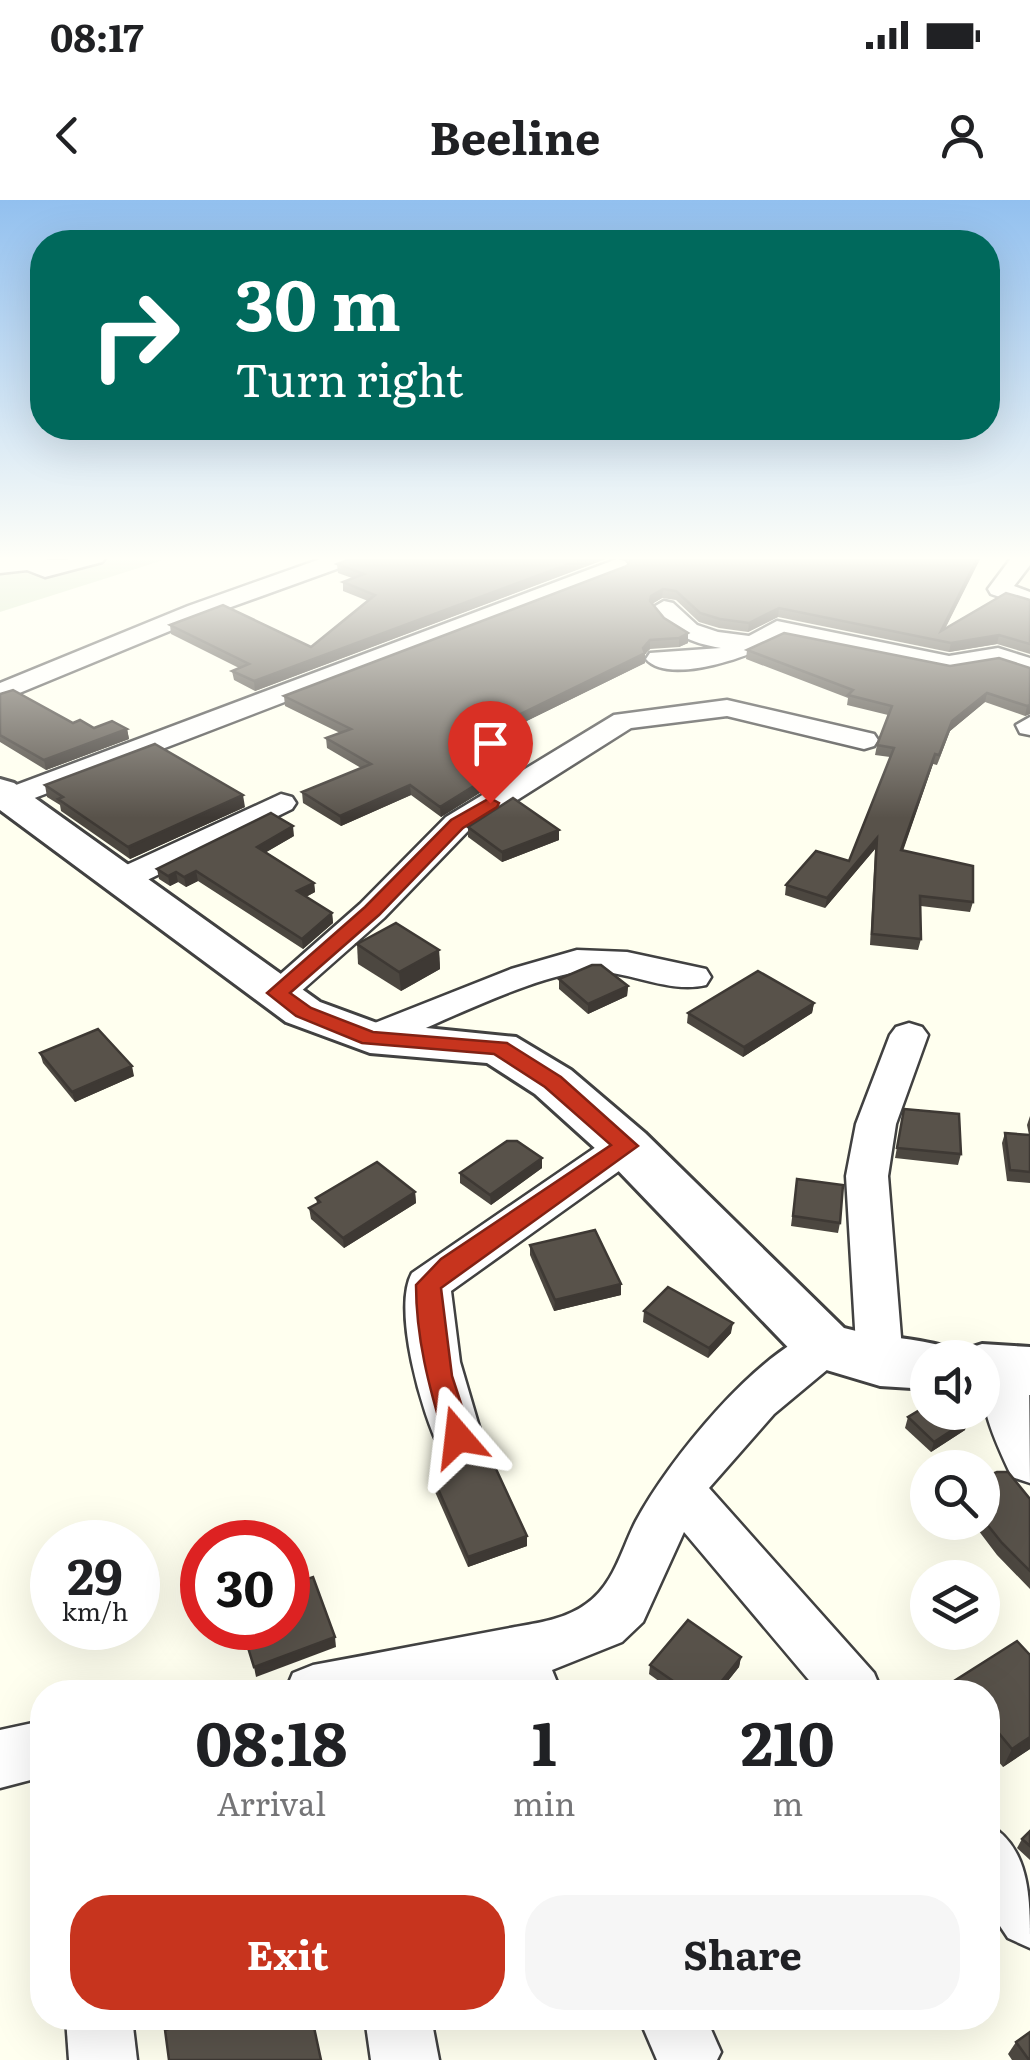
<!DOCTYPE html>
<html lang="en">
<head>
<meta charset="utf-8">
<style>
  body { margin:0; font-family:Literata,serif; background:#f6f6f6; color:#202124; height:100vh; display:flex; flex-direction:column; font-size:38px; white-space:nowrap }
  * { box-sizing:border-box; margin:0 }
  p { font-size:32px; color:#757577 }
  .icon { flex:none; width:55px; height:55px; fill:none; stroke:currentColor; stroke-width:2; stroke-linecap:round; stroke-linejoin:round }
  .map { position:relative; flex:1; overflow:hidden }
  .drawer { position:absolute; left:30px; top:1480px; width:970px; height:350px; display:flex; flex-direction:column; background:#fff; border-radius:40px; box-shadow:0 10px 40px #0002 }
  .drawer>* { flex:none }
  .guide { position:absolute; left:30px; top:30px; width:970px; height:210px; border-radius:40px; box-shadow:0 10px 40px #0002; background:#00695c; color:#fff; overflow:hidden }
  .controls { position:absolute; left:910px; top:1140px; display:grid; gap:20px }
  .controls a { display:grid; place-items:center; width:90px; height:90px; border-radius:50%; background:#fff; box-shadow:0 10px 40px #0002; font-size:50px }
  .speed { position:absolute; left:30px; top:1320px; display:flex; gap:20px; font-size:50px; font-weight:700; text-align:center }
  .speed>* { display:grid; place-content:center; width:130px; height:130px; border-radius:50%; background:#fff; box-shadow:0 10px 40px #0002; line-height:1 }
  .speed small { font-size:25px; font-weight:400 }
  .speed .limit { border:15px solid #d22; background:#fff; color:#111 }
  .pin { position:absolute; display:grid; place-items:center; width:85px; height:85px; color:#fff; margin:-102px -42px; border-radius:50% 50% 50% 0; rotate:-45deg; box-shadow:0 0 10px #0007 }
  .pin .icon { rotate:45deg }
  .me { position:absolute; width:110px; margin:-55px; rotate:343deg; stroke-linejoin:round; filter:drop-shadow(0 0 8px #0008) }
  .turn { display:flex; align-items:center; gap:35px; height:210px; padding:0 40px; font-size:45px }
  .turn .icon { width:130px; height:130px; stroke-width:2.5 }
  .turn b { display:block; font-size:70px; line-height:85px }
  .eta { display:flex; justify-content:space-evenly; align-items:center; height:170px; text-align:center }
  .eta b { font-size:60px; font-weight:700; line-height:70px }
  .action { display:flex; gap:20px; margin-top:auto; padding:20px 40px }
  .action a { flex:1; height:115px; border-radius:40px; background:#c7341e; color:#fff; font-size:40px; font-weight:700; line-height:115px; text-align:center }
  .action a+a { background:#f6f6f6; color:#202124 }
  .status { display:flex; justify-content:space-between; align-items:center; height:70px; padding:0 50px; background:#fff; direction:ltr }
  .status svg { height:28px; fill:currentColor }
  header { display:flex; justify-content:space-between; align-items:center; height:130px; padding:0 40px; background:#fff; font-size:45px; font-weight:700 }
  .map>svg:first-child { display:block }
  .cemetery { fill:#d1e3bf }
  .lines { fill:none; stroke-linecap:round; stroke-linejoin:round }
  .minor-casing { stroke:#414141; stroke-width:5 }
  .tertiary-casing { stroke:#414141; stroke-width:6 }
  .minor { fill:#fff; fill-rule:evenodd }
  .tertiary { fill:#fff; fill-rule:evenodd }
  .wall { fill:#4c4740 }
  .shaded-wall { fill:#3e3934 }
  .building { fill:#58524a; stroke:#3e3934; stroke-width:2.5 }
  .route { fill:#c7341e; stroke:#812214; stroke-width:2.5 }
</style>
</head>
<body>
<div class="status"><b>08:17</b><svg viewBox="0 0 49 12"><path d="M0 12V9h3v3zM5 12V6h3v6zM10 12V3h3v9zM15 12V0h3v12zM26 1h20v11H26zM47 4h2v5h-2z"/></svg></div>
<header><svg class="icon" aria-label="back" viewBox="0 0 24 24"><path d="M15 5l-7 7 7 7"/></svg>Beeline<svg class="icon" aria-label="person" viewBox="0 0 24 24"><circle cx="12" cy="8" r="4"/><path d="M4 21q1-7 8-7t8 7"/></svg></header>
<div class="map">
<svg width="1030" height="1860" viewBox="0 0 1030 1860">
  <rect width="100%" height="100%" fill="#ffffef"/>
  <polygon class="cemetery" points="32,357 173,357 0,412 0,370 35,359"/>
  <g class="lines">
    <g class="minor-casing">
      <g id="minor">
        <path d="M35,357C55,364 83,357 106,357L102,362L45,377L27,370L0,373V359Z"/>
        <polygon points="326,357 360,357 356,362 206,416 0,501 0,483 188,406"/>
        <polygon points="1012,357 1030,357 1030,365 1014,386 1030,392 1030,407 991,394 988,389"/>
        <polygon points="617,359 625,361 629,366 625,371 19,604 0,605 0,591"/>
        <path d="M664,401L673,403L697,425L718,432L749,436L777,421L949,456L998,448L1030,458V474L997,464L949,472L782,438C757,455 669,486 646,459L650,453L721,448C690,443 670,433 652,408Z"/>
        <polygon points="727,500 874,534 878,540 874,546 864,549 727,516 631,528 468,631 384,718 290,801 277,804 264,801 259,793 360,704 446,617 614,515"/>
        <polygon points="1030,517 1030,535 1020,533 1016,525"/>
        <polygon points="281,594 292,597 296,603 292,609 133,687 109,687 105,680 109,673"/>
        <path d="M577,750L627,752L706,769L711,777L706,785C665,795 620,765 577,772C520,782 439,824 383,846L370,850L357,846L351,838L357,830L511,769Z"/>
        <polygon points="909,823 922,827 928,835 896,924 888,976 903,1162 897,1175 880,1180 863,1175 857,1162 846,976 856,924 890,835 896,827"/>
        <path d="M626,932L640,936L646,946L640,956L451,1091L460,1162L482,1237L475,1251L458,1257L441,1251C422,1215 392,1109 412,1073L612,936Z"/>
        <path d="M824,1128L840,1133L847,1146L840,1159L774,1214L709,1288L874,1473L882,1492H819L684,1332L643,1422L622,1442L552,1470L561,1492H505L501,1482L446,1492H285L293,1473L313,1465C380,1453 448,1439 515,1427C538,1423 566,1419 586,1404C614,1385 621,1350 636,1321C668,1261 758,1149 824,1128Z"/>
        <path d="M1005,1151L1022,1157L1029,1170L1030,1283L1012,1277C997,1245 970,1191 988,1157Z"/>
        <polygon points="42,1521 42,1577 0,1588 0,1530"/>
        <path d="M988,1624C1030,1648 1030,1696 1030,1748L1008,1738L988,1708Z"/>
        <polygon points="66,1818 132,1818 137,1860 69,1860"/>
        <polygon points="365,1818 431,1818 439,1860 371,1860"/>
        <polygon points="639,1818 706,1818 721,1852 717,1860 657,1860"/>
      </g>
    </g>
    <g class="tertiary-casing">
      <g id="tertiary">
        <path d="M0,579L14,583L320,802L377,823L516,837L571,870L645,933L844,1128C879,1138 915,1137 950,1148L955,1158H928V1189L880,1186L803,1163L607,959L535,894L487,863L370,853L286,822L0,610Z"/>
        <polygon points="982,1144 1030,1147 1030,1195 982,1192 982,1158 957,1158 960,1151"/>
      </g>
    </g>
    <use href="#minor" class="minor"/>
    <use href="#tertiary" class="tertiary"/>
  </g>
  <g class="wall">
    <polygon points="356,357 611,357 255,491 234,480 232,471 239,468 171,434 170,425 311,447 368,401 343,391 343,382 352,378 338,373 337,364"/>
    <polygon points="625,357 981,357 945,429 1030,400 1030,454 997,444 949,452 778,417 748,432 719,428 699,422 676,400 662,398 652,404 664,418 688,433 688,443 679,447 650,449 645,454 645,463 500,534 519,545 519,555 479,574 486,589 441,617 411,595 341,626 303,603 302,592 361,568 327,548 326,538 340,533 285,506 284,496 627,366 630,362"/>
    <polygon points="747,450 950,466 1030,468 1030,514 1025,516 985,502 950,531 937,565 933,564 903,651 973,702 970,712 921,706 921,739 918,750 870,745 875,649 825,708 785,695 786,685 849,661 890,557 875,555 877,545 888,515 847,505 848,498 746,459"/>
    <polygon points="0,494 73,523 94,528 127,529 129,539 46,570 0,542"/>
    <polygon points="45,585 245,607 130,659 61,611 60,605 47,597"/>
    <polygon points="468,627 559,630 559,640 502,662 468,637"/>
    <polygon points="294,636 266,652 314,683 315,692 306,697 332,713 333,723 303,749 198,681 186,687 178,682 170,686 159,679 157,669"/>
    <polygon points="357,744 439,750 440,769 401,791 358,764"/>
    <polygon points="559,779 628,786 627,796 588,814 559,789"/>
    <polygon points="814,803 812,813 743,857 687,823 688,813"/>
    <polygon points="40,853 134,876 75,902 43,863"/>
    <polygon points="904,909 961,954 958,965 895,958"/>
    <polygon points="1030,916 1030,983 1007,981 1002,943 1005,933 1029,935 1027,925"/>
    <polygon points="542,958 542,968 491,1005 460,983 460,973"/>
    <polygon points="797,979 840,1023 838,1033 791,1026"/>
    <polygon points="415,992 416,1003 344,1048 311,1019 309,1008 317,1003 316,998"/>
    <polygon points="530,1045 621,1095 554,1111 530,1055"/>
    <polygon points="644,1111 731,1133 708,1158 643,1122"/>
    <polygon points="908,1217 965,1230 931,1252 905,1228"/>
    <polygon points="432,1275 527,1336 527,1346 468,1367 432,1285"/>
    <polygon points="982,1278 1030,1299 1030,1389 997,1355 972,1322 982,1322"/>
    <polygon points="1017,1441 1030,1455 1030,1549 1003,1567 988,1549 988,1492 950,1492 954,1481"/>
    <polygon points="741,1457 739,1467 719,1492 674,1492 649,1474 650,1465"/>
    <polygon points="1030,1631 1030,1660 1017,1648 1022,1639"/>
    <polygon points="1016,1842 1030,1860 1012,1860 1008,1854"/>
  </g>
  <g class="shaded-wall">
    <polygon points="588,357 611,357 255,491 254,481"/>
    <polygon points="978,357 981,357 939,440 941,431"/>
    <polygon points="663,389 662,398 650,405 651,396"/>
    <polygon points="779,408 778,417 748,432 749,423"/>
    <polygon points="688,433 688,443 679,447 679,438"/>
    <polygon points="999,435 997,444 949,452 951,443"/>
    <polygon points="650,440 650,449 645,454 645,463 490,539 490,529 643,448"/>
    <polygon points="987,493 985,502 950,531 937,565 952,521"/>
    <polygon points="1030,505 1030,514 1025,516 1027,506"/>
    <polygon points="127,529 129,539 46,570 44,560"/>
    <polygon points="519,545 519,555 470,578 470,568"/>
    <polygon points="935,554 933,564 899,661 901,650"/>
    <polygon points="485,579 486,589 441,617 440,607"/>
    <polygon points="410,585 411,595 341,626 340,616"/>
    <polygon points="243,595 245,607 130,659 128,647"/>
    <polygon points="293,626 294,636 258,657 257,647"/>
    <polygon points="559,630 559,640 502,662 502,652"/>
    <polygon points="877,638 875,649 825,708 827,698"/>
    <polygon points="196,671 198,681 186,687 184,677"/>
    <polygon points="176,672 178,682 170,686 168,676"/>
    <polygon points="314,683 315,692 298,701 297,691"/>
    <polygon points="332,713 333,723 303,749 302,739"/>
    <polygon points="439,750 440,769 401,791 399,772"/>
    <polygon points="628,786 627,796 588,814 588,804"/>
    <polygon points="814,803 812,813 743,857 744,847"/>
    <polygon points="132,866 134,876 75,902 72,892"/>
    <polygon points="542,958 542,968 491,1005 490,995"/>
    <polygon points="415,992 416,1003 344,1048 343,1038"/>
    <polygon points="621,1084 621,1095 554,1111 555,1100"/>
    <polygon points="733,1123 731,1133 708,1158 709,1148"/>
    <polygon points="969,1219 965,1230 931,1252 934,1242"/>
    <polygon points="527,1336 527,1346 468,1367 468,1357"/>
    <polygon points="335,1437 336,1447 256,1477 254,1467"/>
    <polygon points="741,1457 739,1467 719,1492 713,1492"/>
    <polygon points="1030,1537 1030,1549 1003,1567 1012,1549"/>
  </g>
  <g class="building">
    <polygon points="356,357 588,357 254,481 232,471 249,464 170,425 223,405 311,447 375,395 343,382 364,374 337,364"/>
    <polygon points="633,357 978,357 941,431 1006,393 1030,400 1030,444 999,435 951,443 779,408 749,423 720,419 700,413 676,391 663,389 651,396 650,401 664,418 688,433 679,438 650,440 643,448 645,453 490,529 519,545 470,568 485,579 440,607 410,585 340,616 302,592 371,564 326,538 351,529 284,496 627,366"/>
    <polygon points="784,433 950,466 999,458 1030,468 1030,505 1027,506 987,493 952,521 939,555 935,554 901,650 973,666 973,702 920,696 921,739 872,734 877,638 827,698 786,685 816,651 849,661 894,548 877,545 892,506 848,495 853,490 747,450"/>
    <polygon points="13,490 73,523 80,520 94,528 112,521 127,529 44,560 0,535 0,494"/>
    <polygon points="155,544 243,595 128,647 58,599 63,597 45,585"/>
    <polygon points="513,598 559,630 502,652 468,627"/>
    <polygon points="271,613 293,626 257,647 314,683 297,691 332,713 302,739 196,671 184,677 176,672 168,676 157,669"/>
    <polygon points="396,723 439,750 399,772 357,744"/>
    <polygon points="592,765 601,765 628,786 588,804 559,779"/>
    <polygon points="758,771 814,803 744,847 688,813"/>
    <polygon points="98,829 132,866 72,892 40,853"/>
    <polygon points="904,909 959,914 961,954 897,948"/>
    <polygon points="1005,933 1030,935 1030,972 1010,970"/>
    <polygon points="507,941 517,941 542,958 490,995 460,973"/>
    <polygon points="377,962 415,992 343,1038 309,1008 320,1002 316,998"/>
    <polygon points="797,979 843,985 840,1023 793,1016"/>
    <polygon points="595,1030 621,1084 555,1100 530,1045"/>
    <polygon points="668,1087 733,1123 709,1148 644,1111"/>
    <polygon points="928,1205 928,1212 961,1212 969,1219 934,1242 908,1217"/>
    <polygon points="490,1256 527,1336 468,1357 432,1275"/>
    <polygon points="997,1272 1008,1272 1030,1299 1030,1371 1002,1343 982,1318 982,1278"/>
    <polygon points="313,1377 335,1437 254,1467 242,1428 288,1428 288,1386"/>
    <polygon points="688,1420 741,1457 713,1492 689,1492 650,1465"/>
    <polygon points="1017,1441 1030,1455 1030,1537 1012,1549 988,1520 988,1492 964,1492 954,1481"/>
    <polygon points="1030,1631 1030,1646 1022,1639"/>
    <polygon points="203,1818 312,1818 321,1860 169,1860 165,1830"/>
    <polygon points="1030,1832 1030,1860 1029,1860 1016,1842"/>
  </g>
  <linearGradient id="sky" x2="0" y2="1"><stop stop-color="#92c0ef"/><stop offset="0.58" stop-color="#fffff8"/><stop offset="1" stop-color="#fffff8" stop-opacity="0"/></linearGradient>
  <rect width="1030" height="618" fill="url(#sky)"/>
  <path class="route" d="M490,598L499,603L497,607L463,628L379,715L290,793L311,808L373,832L507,843L561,877L638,946L441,1088L452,1176L472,1237L468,1245L458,1249L448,1245L444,1237C429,1187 416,1138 416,1085L441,1059L611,945L545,887L494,854L362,843L296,816L267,793L365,707L451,620Z"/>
</svg>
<div class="controls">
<a><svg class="icon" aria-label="sound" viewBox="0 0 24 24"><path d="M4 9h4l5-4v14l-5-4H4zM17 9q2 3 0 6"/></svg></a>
<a><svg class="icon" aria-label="search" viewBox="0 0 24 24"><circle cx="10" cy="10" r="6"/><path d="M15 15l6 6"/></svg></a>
<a><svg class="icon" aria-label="layers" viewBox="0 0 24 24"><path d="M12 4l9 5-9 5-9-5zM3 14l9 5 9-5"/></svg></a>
</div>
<div class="speed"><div>29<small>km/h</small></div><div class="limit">30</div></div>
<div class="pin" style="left:490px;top:603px;background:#d93025"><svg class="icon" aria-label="arrive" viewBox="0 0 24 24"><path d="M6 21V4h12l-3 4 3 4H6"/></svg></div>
<svg class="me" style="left:458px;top:1237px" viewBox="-20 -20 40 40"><path d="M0-17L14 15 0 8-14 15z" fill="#c7341e" stroke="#fff" stroke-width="4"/></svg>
<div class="guide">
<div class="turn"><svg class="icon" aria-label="right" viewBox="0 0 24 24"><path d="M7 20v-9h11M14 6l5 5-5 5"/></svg><div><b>30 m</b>Turn right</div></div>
</div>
<section class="drawer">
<div class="eta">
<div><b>08:18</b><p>Arrival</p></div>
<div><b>1</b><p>min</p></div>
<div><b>210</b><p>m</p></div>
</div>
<div class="action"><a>Exit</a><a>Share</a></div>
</section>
</div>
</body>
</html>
